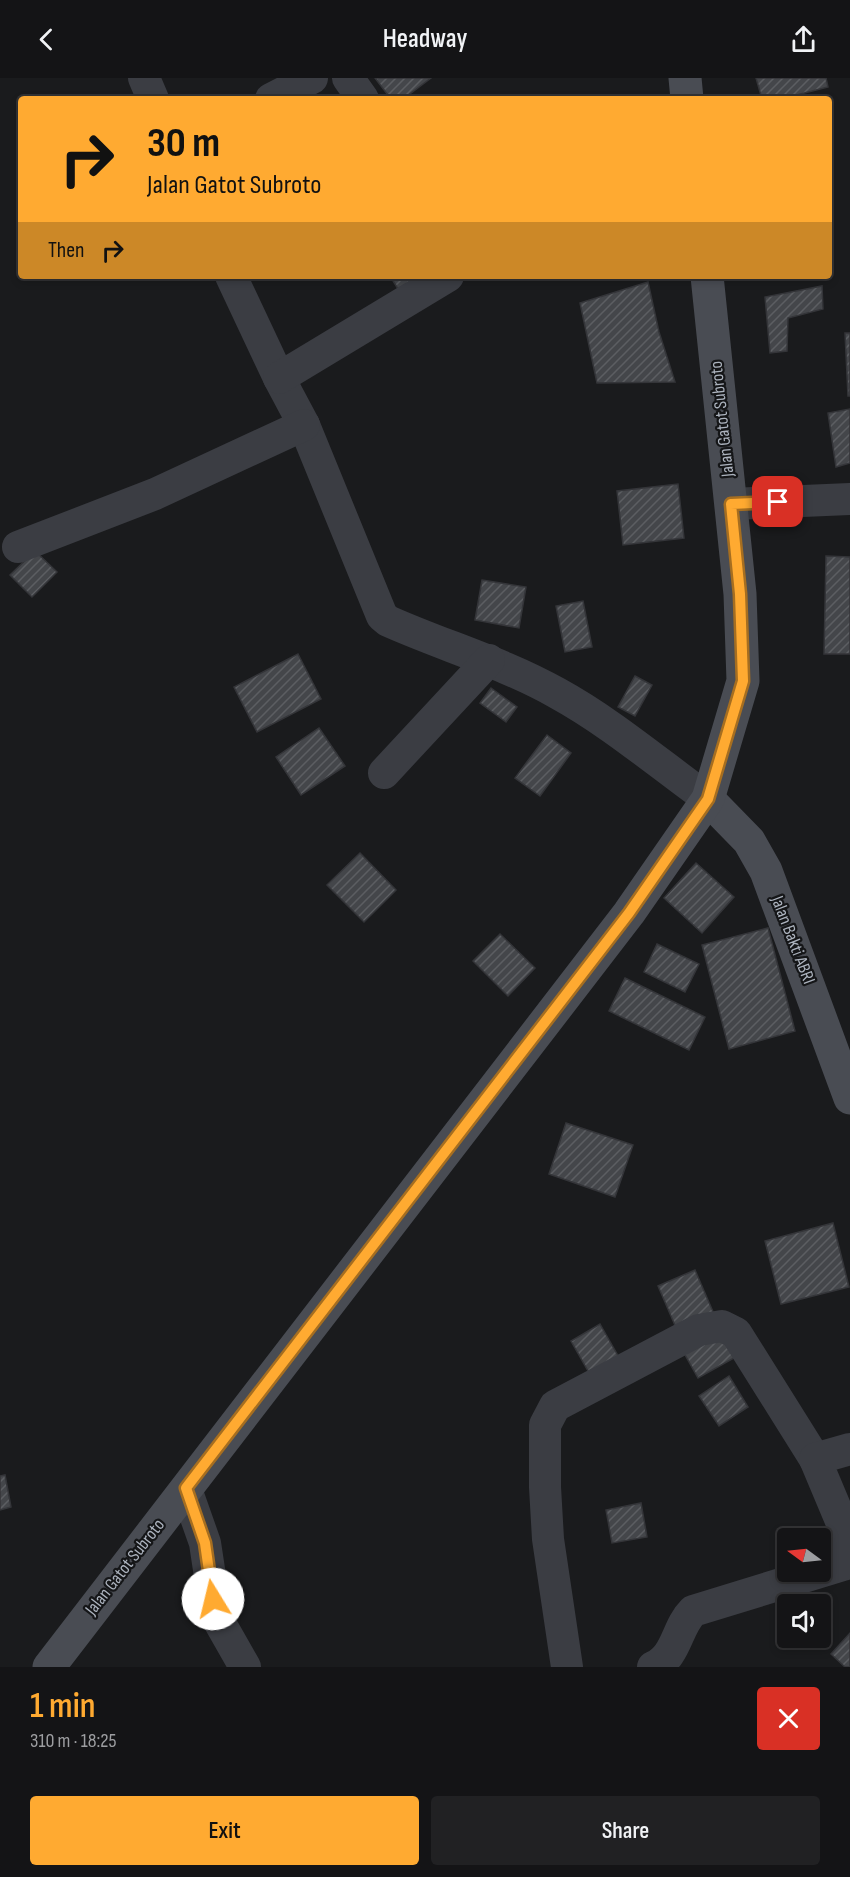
<!DOCTYPE html>
<html lang="en">
<head>
<meta charset="utf-8">
<style>
  body { margin:0; font-family:"Sofia Sans Condensed",sans-serif; background:#212123; color:#f1f3f6; height:100vh; display:flex; flex-direction:column; font-size:22px; white-space:nowrap }
  * { box-sizing:border-box; margin:0 }
  p { font-size:20px; color:#9d9ea1 }
  .icon { flex:none; width:33px; height:33px; fill:none; stroke:currentColor; stroke-width:2; stroke-linecap:round; stroke-linejoin:round }
  .map { position:relative; height:1589px; overflow:hidden }
  .side { display:flex; flex-direction:column; background:#141416; flex:1 }
  .side>* { flex:none }
  .top-card { position:absolute; left:18px; top:18px; width:814px; height:183px; border-radius:6px; box-shadow:0 3px 9px #0003,0 0 0 2px #333335; background:#ffaa31; color:#111; overflow:hidden }
  .needle { width:39px; rotate:285deg }
  .tools { position:absolute; left:777px; top:1450px; display:grid; gap:12px }
  .tools a { display:grid; place-items:center; width:54px; height:54px; border-radius:6px; background:#141416; box-shadow:0 3px 9px #0003,0 0 0 2px #333335; font-size:30px }
  .pin { position:absolute; display:grid; place-items:center; width:51px; height:51px; color:#fff; margin:-26px; border-radius:12px; box-shadow:0 3px 9px #0006 }
  .me { position:absolute; width:66px; margin:-33px; rotate:351deg; stroke-linejoin:round; filter:drop-shadow(0 0 4px #0008) }
  .turn { display:flex; align-items:center; gap:21px; height:126px; padding:0 30px; font-size:27px }
  .turn .icon { width:78px; height:78px; stroke-width:2.5 }
  .turn b { display:block; font-size:42px; line-height:51px }
  .then { display:flex; align-items:center; height:57px; padding:0 30px; background:#0003; gap:12px; font-size:22px }
  .round { display:grid; place-items:center; flex:none; width:63px; height:63px; border-radius:6px; background:#212123 }
  .overview { display:flex; align-items:center; justify-content:space-between; height:102px; padding:0 30px }
  h1 { font-size:36px; font-weight:600; line-height:45px; color:#ffaa31 }
  .button { display:flex; gap:12px; margin-top:auto; padding:12px 30px }
  .button a { flex:1; height:69px; border-radius:6px; background:#ffaa31; color:#111; font-size:24px; font-weight:600; line-height:69px; text-align:center }
  .button a+a { background:#212123; color:#f1f3f6 }
  header { display:flex; justify-content:space-between; align-items:center; height:78px; padding:0 30px; background:#141416; font-size:27px; font-weight:600 }
  .map>svg:first-child { display:block }
  .building { fill:url(#building-hatch); stroke:#343539; stroke-width:1.5 }
  .lines { fill:none; stroke-linecap:round; stroke-linejoin:round }
  .street { stroke:#3b3d43; stroke-width:32 }
  .secondary { stroke:#494c53; stroke-width:33 }
  .route-casing { stroke:#a66e20; stroke-width:15 }
  .route { stroke:#ffaa31; stroke-width:10 }
  .labels { text-anchor:middle; dominant-baseline:central; stroke-width:4.5; stroke-linejoin:round; paint-order:stroke }
  .street-label { font-size:18px; fill:#acb3be; stroke:#151618 }
</style>
</head>
<body>
<header><svg class="icon" aria-label="back" viewBox="0 0 24 24"><path d="M15 5l-7 7 7 7"/></svg>Headway<svg class="icon" aria-label="share" viewBox="0 0 24 24"><path d="M12 15V3M7 8l5-5 5 5M5 13v7h14v-7"/></svg></header>
<div class="map">
<svg width="850" height="1589" viewBox="0 0 850 1589">
  <defs>
    <pattern id="building-hatch" width="6" height="6" patternUnits="userSpaceOnUse" patternTransform="scale(1.5)"><rect width="6" height="6" fill="#44464a"/><path d="M-1 1l2-2M0 6l6-6M5 7l2-2" fill="none" stroke="#5c5e62"/></pattern>
  </defs>
  <rect width="100%" height="100%" fill="#1a1b1d"/>
  <g class="building">
    <polygon points="375,0 431,0 403,21 391,21"/>
    <polygon points="756,0 826,0 828,9 781,21 762,21"/>
    <polygon points="390,198 419,198 398,211"/>
    <polygon points="648,204 659,254 675,304 597,305 580,225"/>
    <polygon points="822,208 823,231 788,240 787,273 770,275 765,219"/>
    <polygon points="845,255 850,255 850,318 848,318"/>
    <polygon points="850,331 850,385 836,389 828,335"/>
    <polygon points="678,406 684,460 623,467 617,413"/>
    <polygon points="35,473 57,494 32,519 10,497"/>
    <polygon points="826,478 850,479 850,576 824,576"/>
    <polygon points="482,502 526,509 519,550 475,542"/>
    <polygon points="583,523 592,569 565,574 556,528"/>
    <polygon points="298,576 321,621 257,654 234,609"/>
    <polygon points="635,598 652,607 635,638 618,629"/>
    <polygon points="491,610 517,629 506,644 480,625"/>
    <polygon points="319,650 345,688 301,717 276,679"/>
    <polygon points="547,657 571,675 540,718 515,700"/>
    <polygon points="360,775 396,812 364,844 327,807"/>
    <polygon points="696,785 734,819 702,855 664,820"/>
    <polygon points="768,850 795,953 729,971 702,867"/>
    <polygon points="500,856 535,890 508,918 473,883"/>
    <polygon points="657,866 699,886 685,914 644,894"/>
    <polygon points="625,900 705,939 689,972 609,933"/>
    <polygon points="566,1045 633,1067 615,1119 549,1096"/>
    <polygon points="833,1145 849,1209 781,1226 765,1163"/>
    <polygon points="695,1192 714,1236 677,1252 658,1208"/>
    <polygon points="600,1246 621,1283 592,1300 571,1263"/>
    <polygon points="720,1255 734,1280 698,1300 684,1275"/>
    <polygon points="729,1298 748,1329 719,1348 699,1318"/>
    <polygon points="5,1397 11,1429 0,1432 0,1398"/>
    <polygon points="641,1425 647,1459 612,1465 606,1432"/>
    <polygon points="850,1555 850,1589 845,1589 831,1576"/>
  </g>
  <g class="lines">
    <g class="street">
      <polyline points="144,0 153,21"/>
      <polyline points="348,0 363,21"/>
      <polyline points="271,21 312,0"/>
      <path d="M231,198L279,300L304,347L382,538L388,543C444,568 504,585 557,615C610,644 658,685 708,721"/>
      <polyline points="279,300 448,198"/>
      <polyline points="731,426 850,421"/>
      <polyline points="18,469 155,416 304,347"/>
      <polyline points="384,695 489,582"/>
      <polyline points="186,1411 205,1465 216,1538 245,1589"/>
      <polyline points="567,1589 548,1461 545,1409 545,1347 555,1328 699,1252 722,1248 736,1255 815,1381"/>
      <path d="M653,1589C677,1579 676,1550 693,1533L843,1487L849,1477V1462L815,1381L850,1371"/>
    </g>
    <g class="secondary">
      <polyline points="685,0 687,21"/>
      <polyline points="708,721 749,763 766,793 850,1020"/>
      <polyline points="49,1589 629,835 708,721 743,603 740,516 707,198"/>
    </g>
  </g>
  <g class="lines">
    <g class="route-casing">
      <polyline id="route" points="213,1521 205,1465 186,1410 629,835 708,721 743,603 740,516 731,426 778,424"/>
    </g>
    <use href="#route" class="route"/>
  </g>
  <g class="labels">
    <g class="street-label">
      <text transform="translate(722 341) rotate(-96)">Jalan Gatot Subroto</text>
      <text transform="translate(793 862) rotate(69)">Jalan Bakti ABRI</text>
      <text transform="translate(125 1489) rotate(-52)">Jalan Gatot Subroto</text>
    </g>
  </g>
</svg>
<div class="tools">
<a><svg class="needle" viewBox="-14 -14 28 28"><path d="M0-13l5 13h-10z" fill="#e53935"/><path d="M0 13l5-13h-10z" fill="#9d9ea1"/></svg></a>
<a><svg class="icon" aria-label="sound" viewBox="0 0 24 24"><path d="M4 9h4l5-4v14l-5-4H4zM17 9q2 3 0 6"/></svg></a>
</div>
<div class="pin" style="left:778px;top:424px;background:#d93025"><svg class="icon" aria-label="arrive" viewBox="0 0 24 24"><path d="M6 21V4h12l-3 4 3 4H6"/></svg></div>
<svg class="me" style="left:213px;top:1521px" viewBox="-20 -20 40 40"><circle r="19" fill="#fff"/><path d="M0-13L10 11 0 6-10 11z" fill="#ffaa31"/></svg>
<div class="top-card">
<div class="turn"><svg class="icon" aria-label="right" viewBox="0 0 24 24"><path d="M7 20v-9h11M14 6l5 5-5 5"/></svg><div><b>30 m</b>Jalan Gatot Subroto</div></div>
<div class="then">Then<svg class="icon" aria-label="right" viewBox="0 0 24 24"><path d="M7 20v-9h11M14 6l5 5-5 5"/></svg></div>
</div>
</div>
<section class="side">
<div class="overview"><div><h1>1 min</h1><p>310 m · 18:25</p></div><a class="round" style="background:#d93025;color:#fff"><svg class="icon" aria-label="close" viewBox="0 0 24 24"><path d="M6 6l12 12M18 6L6 18"/></svg></a></div>
<div class="button"><a>Exit</a><a>Share</a></div>
</section>
</body>
</html>
